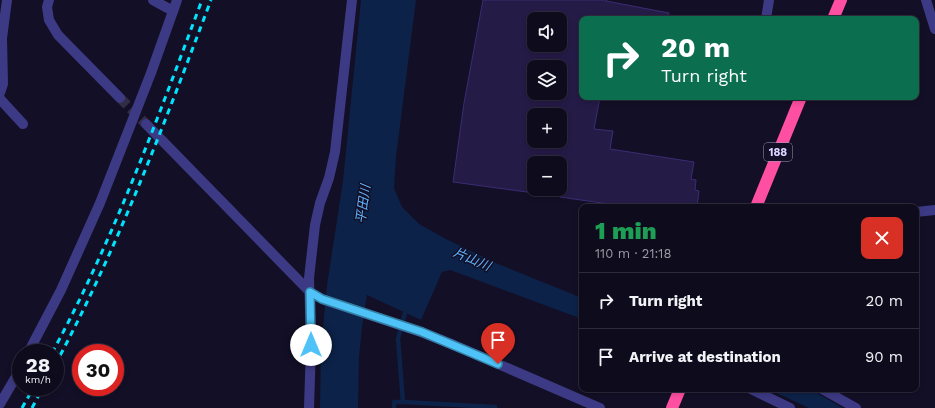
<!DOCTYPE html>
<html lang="en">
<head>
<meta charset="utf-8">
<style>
  body { margin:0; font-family:"Work Sans","Noto Sans JP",sans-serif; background:#1c1929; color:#f1f3f6; height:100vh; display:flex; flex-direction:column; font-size:15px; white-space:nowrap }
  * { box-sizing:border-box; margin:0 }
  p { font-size:13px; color:#9b9ba3 }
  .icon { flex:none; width:22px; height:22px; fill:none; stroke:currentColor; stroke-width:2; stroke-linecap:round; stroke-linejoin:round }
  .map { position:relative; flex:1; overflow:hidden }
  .panel { position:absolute; left:579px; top:204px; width:340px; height:188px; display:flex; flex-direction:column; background:#0e0b1c; border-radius:8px; box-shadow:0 2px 6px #0003,0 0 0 1px #2e2b3b }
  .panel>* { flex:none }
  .top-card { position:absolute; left:579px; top:16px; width:340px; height:84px; border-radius:8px; box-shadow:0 2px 6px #0003,0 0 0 1px #2e2b3b; background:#0b6e4f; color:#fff; overflow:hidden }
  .buttons { position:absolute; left:527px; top:12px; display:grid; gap:8px }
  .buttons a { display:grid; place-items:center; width:40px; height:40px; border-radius:8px; background:#0e0b1c; box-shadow:0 2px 6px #0003,0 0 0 1px #2e2b3b; font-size:20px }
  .speed { position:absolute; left:12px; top:344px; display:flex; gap:8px; font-size:20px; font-weight:700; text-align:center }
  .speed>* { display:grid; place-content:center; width:52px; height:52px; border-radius:50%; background:#0e0b1c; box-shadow:0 2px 6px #0003,0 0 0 1px #2e2b3b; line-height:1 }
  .speed small { font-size:10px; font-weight:400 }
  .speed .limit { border:6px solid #d22; background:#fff; color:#111 }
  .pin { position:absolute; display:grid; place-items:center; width:34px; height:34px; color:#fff; margin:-41px -17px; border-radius:50% 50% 50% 0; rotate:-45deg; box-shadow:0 0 4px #0007 }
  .pin .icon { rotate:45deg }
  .me { position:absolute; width:44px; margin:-22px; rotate:0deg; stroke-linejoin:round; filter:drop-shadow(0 0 3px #0008) }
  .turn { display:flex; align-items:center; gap:14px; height:84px; padding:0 16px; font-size:18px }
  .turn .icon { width:52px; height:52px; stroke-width:2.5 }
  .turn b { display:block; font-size:28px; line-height:34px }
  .round { display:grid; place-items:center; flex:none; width:42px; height:42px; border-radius:8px; background:#1c1929 }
  .summary { display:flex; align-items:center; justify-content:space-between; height:68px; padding:0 16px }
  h1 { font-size:24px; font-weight:800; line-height:30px; color:#1e9e55 }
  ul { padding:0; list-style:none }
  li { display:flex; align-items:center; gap:12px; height:56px; padding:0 16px; border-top:1px solid #2e2b3b }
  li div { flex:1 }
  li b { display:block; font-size:15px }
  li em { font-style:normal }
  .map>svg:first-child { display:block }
  .water { fill:#0c2248 }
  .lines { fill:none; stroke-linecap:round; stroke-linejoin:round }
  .stream { stroke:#0c2248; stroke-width:4.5 }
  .building { fill:#241b47; stroke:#3b2d73; fill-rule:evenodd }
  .minor-tunnel { stroke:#312d47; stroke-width:10; stroke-dasharray:10 5; stroke-linecap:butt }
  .minor { stroke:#3d3a85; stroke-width:10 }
  .highway { stroke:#ff4fa3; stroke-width:12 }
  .rail { stroke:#00e5ff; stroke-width:3; stroke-dasharray:6 5; stroke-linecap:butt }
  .route-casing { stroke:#337fa1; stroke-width:10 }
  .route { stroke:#4fc3f7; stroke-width:7 }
  .labels { text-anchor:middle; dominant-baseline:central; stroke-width:3; stroke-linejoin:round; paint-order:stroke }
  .shield { fill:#130f26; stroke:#9e99be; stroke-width:1 }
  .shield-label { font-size:11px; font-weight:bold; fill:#d9d4ff }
  .water-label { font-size:13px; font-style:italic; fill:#62b6ff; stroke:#130f26 }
</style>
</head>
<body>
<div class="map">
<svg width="935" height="408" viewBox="0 0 935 408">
  <rect width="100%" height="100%" fill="#130f26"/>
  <g class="water">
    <polygon points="361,0 416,0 396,157 394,188 402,207 419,224 446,239 498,264 582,298 582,319 450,270 442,272 421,320 367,295 362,327 359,357 358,408 320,408 321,350 327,285 343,181"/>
    <polygon points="768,389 810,389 843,408 809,408"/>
  </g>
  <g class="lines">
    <g class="stream">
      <polyline points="405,313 398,339 403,402 495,407"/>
      <polyline points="394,408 394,402 403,402"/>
    </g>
  </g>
  <path class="building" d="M483,0H607L606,1L669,13L668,19H582V97H600L594,129L613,131L610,149L694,162L691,179L696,180L695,190L699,191L697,207H609V204L560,197V163H534V193L453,182L464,103ZM534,19H560V45H534ZM534,67H560V93H534ZM534,112L560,115V141H534Z"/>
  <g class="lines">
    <polyline class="minor-tunnel" points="120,98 146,124"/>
    <g class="minor">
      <polyline points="49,0 47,7 49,20 58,35 120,98"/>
      <polyline points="153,0 173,11"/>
      <polyline points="926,0 935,29"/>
      <polyline points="766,19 769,0"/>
      <polyline points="0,93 3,84 2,38 7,0"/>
      <polyline points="0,99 23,124"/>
      <polyline points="146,124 310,292 322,299 421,332 454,345 600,408"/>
      <polyline points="916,212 935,210"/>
      <polyline points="28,353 61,290 100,203 151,73 177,0"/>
      <polyline points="751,389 790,408"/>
      <polyline points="822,389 856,408"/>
      <polyline points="0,404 21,368"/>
      <polyline points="309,408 311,345 309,278 315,225 320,203 329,178 335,152 352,0"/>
    </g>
    <g class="highway">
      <polyline points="833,19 841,0"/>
      <polyline points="756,207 801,97"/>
      <polyline points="672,408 680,389"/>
    </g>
    <g class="rail">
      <path d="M52,353C113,241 157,120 202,0"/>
      <path d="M55,365C118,248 164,124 211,0"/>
      <polyline points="22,408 34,387"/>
      <polyline points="32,408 43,387"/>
    </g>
  </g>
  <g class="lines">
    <g class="route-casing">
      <polyline id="route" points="311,345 310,292 322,299 422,332 498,364"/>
    </g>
    <use href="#route" class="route"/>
  </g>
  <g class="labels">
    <rect class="shield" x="764" y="143" width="28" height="18" rx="3"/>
    <g class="shield-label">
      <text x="778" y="152">188</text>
    </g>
    <g class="water-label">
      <text transform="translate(363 204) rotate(-82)">平田川</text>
      <text transform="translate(472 259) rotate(23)">片山川</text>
    </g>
  </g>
</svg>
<div class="buttons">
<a><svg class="icon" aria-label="sound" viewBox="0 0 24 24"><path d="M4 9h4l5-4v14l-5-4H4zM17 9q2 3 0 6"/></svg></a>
<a><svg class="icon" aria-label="layers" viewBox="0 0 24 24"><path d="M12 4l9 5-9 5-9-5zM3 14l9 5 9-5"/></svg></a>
<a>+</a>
<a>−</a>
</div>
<div class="speed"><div>28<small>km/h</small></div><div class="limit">30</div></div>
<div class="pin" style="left:498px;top:364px;background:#d93025"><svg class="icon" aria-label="arrive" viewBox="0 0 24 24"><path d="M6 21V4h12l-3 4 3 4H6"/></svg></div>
<svg class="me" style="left:311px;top:345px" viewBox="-20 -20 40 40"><circle r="19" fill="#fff"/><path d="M0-13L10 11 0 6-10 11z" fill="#4fc3f7"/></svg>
<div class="top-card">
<div class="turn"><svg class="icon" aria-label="right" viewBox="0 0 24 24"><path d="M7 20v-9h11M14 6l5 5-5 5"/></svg><div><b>20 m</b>Turn right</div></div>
</div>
<section class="panel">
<div class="summary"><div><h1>1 min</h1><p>110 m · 21:18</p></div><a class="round" style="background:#d93025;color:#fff"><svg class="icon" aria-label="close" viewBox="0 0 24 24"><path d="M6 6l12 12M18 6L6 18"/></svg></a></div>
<ul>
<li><svg class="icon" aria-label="right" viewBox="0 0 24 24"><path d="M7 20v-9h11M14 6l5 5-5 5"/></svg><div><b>Turn right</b></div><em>20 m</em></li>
<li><svg class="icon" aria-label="arrive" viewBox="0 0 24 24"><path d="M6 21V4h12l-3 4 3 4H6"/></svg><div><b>Arrive at destination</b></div><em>90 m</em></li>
</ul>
</section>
</div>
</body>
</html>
